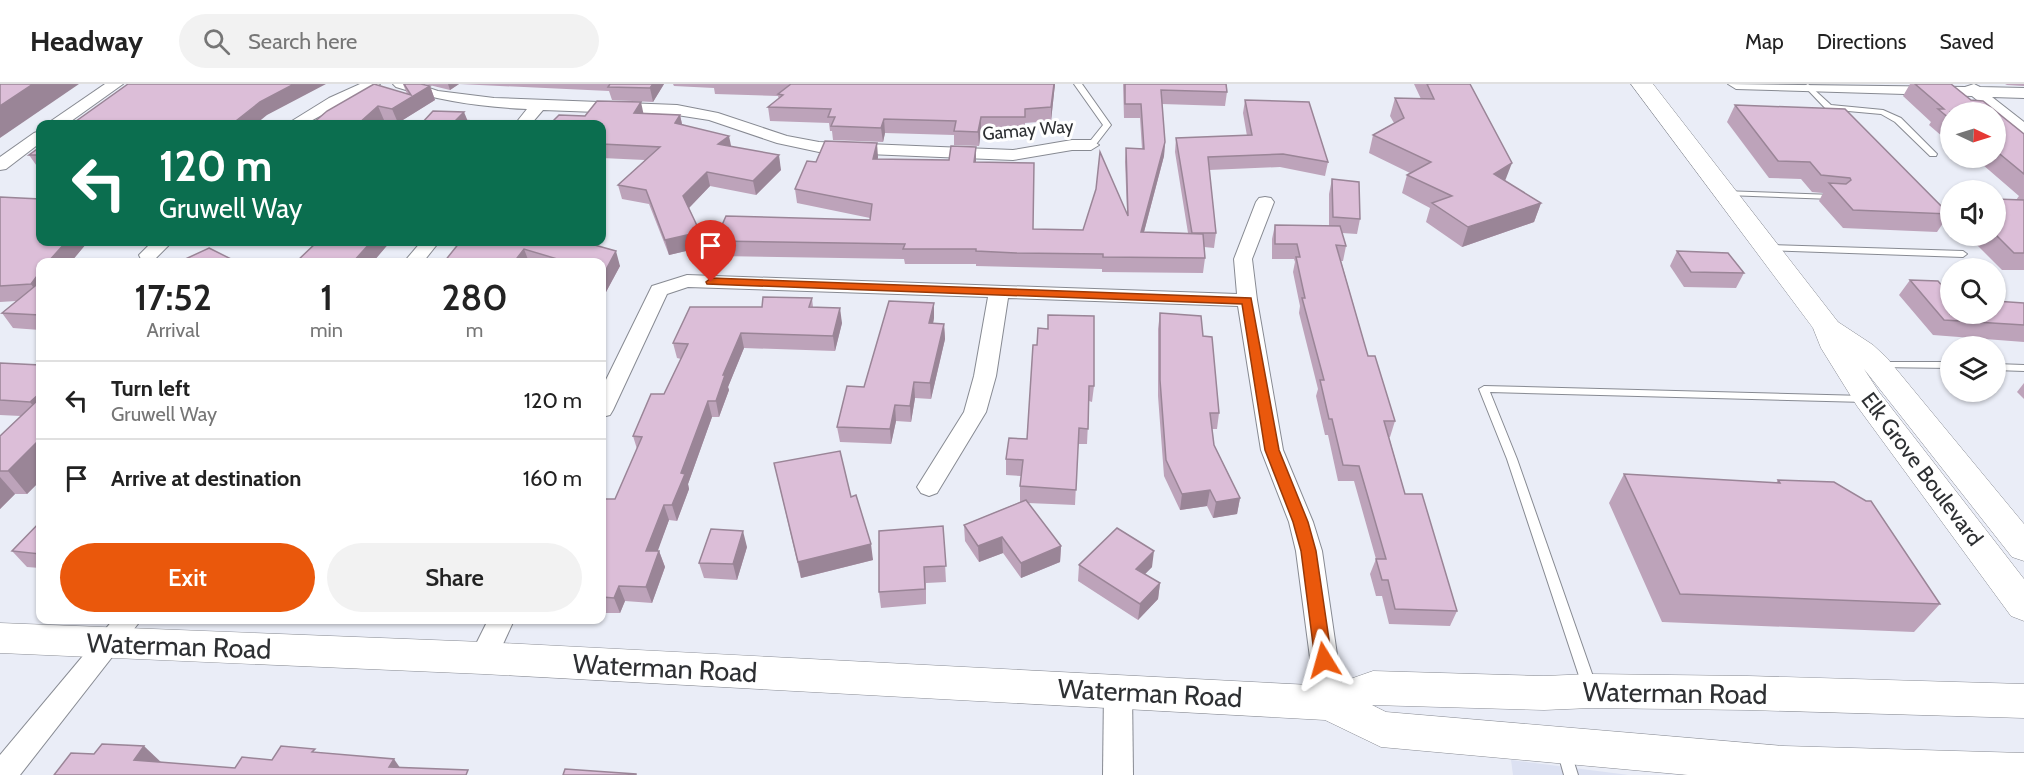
<!DOCTYPE html>
<html lang="en">
<head>
<meta charset="utf-8">
<style>
  body { margin:0; font-family:Cabin,sans-serif; background:#f2f2f2; color:#222; height:100vh; display:flex; flex-direction:column; font-size:22px; white-space:nowrap }
  * { box-sizing:border-box; margin:0 }
  p { font-size:20px; color:#767676 }
  .icon { flex:none; width:33px; height:33px; fill:none; stroke:currentColor; stroke-width:2; stroke-linecap:round; stroke-linejoin:round }
  .map { position:relative; flex:1; overflow:hidden }
  .panel { position:absolute; left:36px; top:174px; width:570px; height:366px; display:flex; flex-direction:column; background:#fff; border-radius:12px; box-shadow:0 2px 4px #0004 }
  .panel>* { flex:none }
  .hud { position:absolute; left:36px; top:36px; width:570px; height:126px; border-radius:12px; box-shadow:0 2px 4px #0004; background:#0b6e4f; color:#fff; overflow:hidden }
  .needle { width:39px; rotate:94deg }
  .fabs { position:absolute; left:1940px; top:18px; display:grid; gap:12px }
  .fabs a { display:grid; place-items:center; width:66px; height:66px; border-radius:50%; background:#fff; box-shadow:0 2px 4px #0004; font-size:30px }
  .pin { position:absolute; display:grid; place-items:center; width:51px; height:51px; color:#fff; margin:-62px -26px; border-radius:50% 50% 50% 0; rotate:-45deg; box-shadow:0 0 6px #0007 }
  .pin .icon { rotate:45deg }
  .me { position:absolute; width:66px; margin:-33px; rotate:352deg; stroke-linejoin:round; filter:drop-shadow(0 0 4px #0008) }
  .turn { display:flex; align-items:center; gap:21px; height:126px; padding:0 24px; font-size:27px }
  .turn .icon { width:78px; height:78px; stroke-width:2.5 }
  .turn b { display:block; font-size:42px; line-height:51px }
  .eta { display:flex; justify-content:space-evenly; align-items:center; height:102px; text-align:center }
  .eta b { font-size:36px; font-weight:600; line-height:42px }
  .button { display:flex; gap:12px; margin-top:auto; padding:12px 24px }
  .button a { flex:1; height:69px; border-radius:36px; background:#ea580c; color:#fff; font-size:24px; font-weight:600; line-height:69px; text-align:center }
  .button a+a { background:#f2f2f2; color:#222 }
  ul { padding:0; list-style:none }
  li { display:flex; align-items:center; gap:18px; height:78px; padding:0 24px; border-top:2px solid #e0e0e0 }
  li div { flex:1 }
  li b { display:block; font-size:22px }
  li em { font-style:normal }
  header { display:flex; align-items:center; gap:36px; box-sizing:border-box; height:84px; padding:0 30px; background:#fff; border-bottom:2px solid #e0e0e0 }
  header strong { font-size:28px }
  nav { display:flex; gap:33px; margin-inline-start:auto; font-size:21px }
  .search { width:420px; height:54px; background:#f2f2f2; display:flex; align-items:center; gap:15px; box-sizing:border-box; padding:0 21px; border-radius:33px; color:#767676; font-size:22px }
  .map>svg:first-child { display:block }
  .built { fill:#dce1f2 }
  .lines { fill:none; stroke-linecap:round; stroke-linejoin:round }
  .lane-casing { stroke:#878a92; stroke-width:2 }
  .street-casing { stroke:#878a92; stroke-width:2 }
  .secondary-casing { stroke:#878a92; stroke-width:1 }
  .lane { fill:#fff; fill-rule:evenodd }
  .street { fill:#fff; fill-rule:evenodd }
  .secondary { fill:#fff; fill-rule:evenodd }
  .wall { fill:#bda3ba }
  .shaded-wall { fill:#9a8597 }
  .building { fill:#dcbed8; stroke:#9a8597; stroke-width:1.5 }
  .route { fill:#ea580c; stroke:#983908; stroke-width:1.5 }
  .labels { text-anchor:middle; dominant-baseline:central; stroke-width:6; stroke-linejoin:round; paint-order:stroke }
  .far-street-label { font-size:18px; fill:#2e3033; stroke:#fff }
  .street-label { font-size:22px; fill:#2e3033; stroke:#fff }
  .near-street-label { font-size:27px; fill:#2e3033; stroke:#fff }
</style>
</head>
<body>
<header>
<strong>Headway</strong>
<div class="search"><svg class="icon" aria-label="search" viewBox="0 0 24 24"><circle cx="10" cy="10" r="6"/><path d="M15 15l6 6"/></svg>Search here</div>
<nav><a>Map</a><a>Directions</a><a>Saved</a></nav>
</header>
<div class="map">
<svg width="2024" height="691" viewBox="0 0 2024 691">
  <rect width="100%" height="100%" fill="#eaedf7"/>
  <polygon class="built" points="1511,676 1629,691 1513,691"/>
  <g class="lines">
    <g class="lane-casing">
      <g id="lane">
        <polygon points="1074,0 1082,0 1111,41 1094,63 1087,61 1103,41"/>
        <polygon points="1808,0 1831,21 1883,26 1901,34 1937,70 1936,72 1930,72 1895,38 1881,30 1826,25 1804,2"/>
        <polygon points="1723,107 1833,111 1837,113 1833,115 1726,111 1723,111"/>
        <polygon points="1768,161 1963,167 1967,170 1963,173 1765,166 1764,164"/>
        <polygon points="1880,278 1950,278 1950,284 1877,283 1875,281"/>
        <polygon points="1995,280 2024,281 2024,287 1995,286"/>
        <polygon points="1484,302 1865,312 1870,315 1865,318 1490,308 1517,375 1597,604 1595,608 1590,610 1585,608 1583,604 1507,375 1479,305"/>
        <polygon points="1564,660 1569,662 1578,691 1564,691 1557,666 1559,662"/>
      </g>
    </g>
    <g class="street-casing">
      <g id="street">
        <polygon points="105,0 123,0 67,40 49,40 51,37"/>
        <polygon points="360,0 380,0 305,40 287,40 329,14"/>
        <path d="M393,0H417L438,7L494,14L677,21L718,29L787,52L819,58L1013,66L1072,56H1091L1099,61L1091,66H1072L1013,76L819,68L777,59L709,36L677,31L543,26L531,40H515L527,25C482,23 439,17 396,3Z"/>
        <polygon points="1728,0 1965,3 1974,0 1980,3 2024,4 2024,14 1992,13 2024,38 2024,51 2018,49 1972,12 1736,5"/>
        <polygon points="40,47 40,59 6,85 0,86 0,73 34,49"/>
        <polygon points="1265,113 1271,114 1274,118 1252,175 1257,216 1283,366 1313,438 1322,467 1344,619 1340,628 1330,631 1320,628 1316,619 1296,467 1289,438 1261,366 1238,222 1008,214 996,292 986,328 937,409 929,412 921,409 917,403 964,328 974,292 988,213 688,203 667,210 613,326 610,331 602,333 602,304 652,202 687,191 1237,210 1234,175 1256,118 1259,114"/>
        <polygon points="152,158 172,158 155,175 141,175 139,171"/>
        <polygon points="421,158 439,158 423,178 404,178"/>
        <polygon points="113,536 141,536 20,691 0,691 0,671"/>
        <polygon points="488,536 514,536 493,582 483,585 473,582 469,574"/>
        <polygon points="1118,594 1128,598 1132,606 1133,691 1103,691 1104,606 1108,598"/>
      </g>
    </g>
    <g class="secondary-casing">
      <g id="secondary">
        <polygon points="1631,0 1653,0 1838,238 1873,261 1887,274 2024,440 2024,477 2012,473 1864,285 1879,308 2024,495 2024,537 2011,532 1857,322 1821,264 1813,244"/>
        <polygon points="0,539 483,558 1330,602 1373,587 1544,592 1591,590 1748,592 2024,600 2024,634 1748,626 1591,624 1544,626 1372,621 1386,628 1784,662 2024,669 2024,691 1688,691 1381,663 1325,636 483,590 0,569"/>
      </g>
    </g>
    <use href="#lane" class="lane"/>
    <use href="#street" class="street"/>
    <use href="#secondary" class="secondary"/>
  </g>
  <g class="wall">
    <polygon points="403,0 430,2 435,16 398,39 384,36 379,40 312,40 407,10"/>
    <polygon points="425,0 664,0 653,18 612,16 609,7 459,0 450,6"/>
    <polygon points="673,0 1055,0 1051,37 1025,39 1025,46 981,46 979,62 954,61 954,51 885,49 883,58 833,56 832,47 830,47 829,39 770,37 768,23 779,15 778,12 715,10 714,4 674,2"/>
    <polygon points="1123,0 1226,0 1227,8 1225,22 1162,20 1165,58 1164,72 1144,148 1188,149 1175,68 1176,54 1247,52 1243,29 1245,16 1328,78 1325,92 1280,83 1209,86 1216,149 1214,164 1204,163 1205,174 1203,189 1102,188 1102,185 1016,183 976,182 976,180 905,180 904,175 718,172 715,157 870,136 870,134 797,119 795,105 816,78 878,73 878,75 976,78 1033,145 1083,146 1127,128 1125,78 1126,64 1142,65 1140,34 1124,34"/>
    <polygon points="1414,0 1470,0 1505,97 1541,119 1534,138 1462,163 1426,138 1430,124 1402,109 1407,91 1410,89 1369,69 1373,51 1394,39 1390,32 1395,14 1421,15"/>
    <polygon points="1906,0 1951,0 1971,16 1983,17 2024,50 2024,186 2002,186 1968,152 1995,152 1995,115 2016,116 2019,112 1975,74 1995,74 1995,28 1950,28 1950,59 1929,41 1931,38 1903,12 1910,0"/>
    <polygon points="2005,0 2024,0 2024,2 2007,1"/>
    <polygon points="1735,21 1947,128 1950,125 1950,134 1948,132 1937,148 1843,144 1819,117 1823,109 1812,108 1801,95 1769,94 1727,38"/>
    <polygon points="644,29 680,31 682,40 781,86 756,111 710,102 689,124 700,148 703,163 669,171 649,120 622,115 618,101 645,76 602,74 602,40 585,32"/>
    <polygon points="40,63 40,85 39,85 29,71"/>
    <polygon points="1332,95 1360,135 1357,150 1342,149 1346,162 1343,177 1341,177 1368,272 1395,337 1390,353 1389,353 1405,410 1457,527 1450,542 1389,540 1382,512 1376,512 1370,490 1376,475 1354,397 1338,397 1328,351 1325,351 1316,312 1318,305 1299,229 1300,222 1293,188 1295,178 1294,175 1272,175 1272,155 1275,141 1329,142 1329,110"/>
    <polygon points="0,113 40,158 97,158 94,160 86,160 71,178 40,178 40,246 13,244 2,229 16,217 0,218"/>
    <polygon points="223,158 390,158 373,178 296,178 312,162 223,159"/>
    <polygon points="460,158 584,158 620,182 606,208 602,178 444,178"/>
    <polygon points="1677,167 1744,189 1736,204 1684,203 1670,182"/>
    <polygon points="1910,196 1950,230 2024,219 2024,258 1933,251 1899,211"/>
    <polygon points="812,214 813,223 842,239 835,267 744,264 728,303 729,306 719,333 712,333 688,400 689,405 677,437 669,436 657,467 659,467 665,483 652,519 625,517 620,529 602,529 602,418 615,415 637,365 633,352 664,310 681,275 677,274 673,259 762,223"/>
    <polygon points="934,219 934,234 933,239 944,240 945,255 931,315 915,314 911,338 896,337 891,360 840,358 837,343 864,303"/>
    <polygon points="1160,229 1203,252 1219,329 1217,345 1212,345 1214,361 1240,414 1237,430 1213,434 1207,422 1180,426 1164,392 1158,312 1158,245"/>
    <polygon points="1033,261 1094,302 1092,318 1089,317 1087,360 1078,360 1075,421 1028,419 1061,462 1060,478 1021,494 1003,469 979,478 965,457 964,441 1020,418 1020,402 1021,392 1006,391 1006,375 1027,355"/>
    <polygon points="0,279 40,281 40,397 27,410 15,410 0,425 0,352 21,332 0,331"/>
    <polygon points="2024,299 2024,315 2017,308"/>
    <polygon points="774,379 851,413 873,476 801,494"/>
    <polygon points="1624,390 1776,399 1778,396 1940,520 1914,548 1662,538 1609,419"/>
    <polygon points="40,438 40,484 27,483 12,467"/>
    <polygon points="943,442 946,498 926,499 926,520 881,524 879,508"/>
    <polygon points="747,463 737,496 704,494 699,479"/>
    <polygon points="1079,481 1152,483 1145,490 1160,499 1158,515 1138,536 1078,497"/>
  </g>
  <g class="shaded-wall">
    <polygon points="33,0 79,0 0,54 0,22"/>
    <polygon points="294,0 326,0 267,31 256,40 232,40 260,18"/>
    <polygon points="448,0 459,0 450,6"/>
    <polygon points="653,0 664,0 653,18 650,4"/>
    <polygon points="1054,0 1055,0 1051,37 1051,23"/>
    <polygon points="430,2 435,16 398,39 392,25"/>
    <polygon points="641,18 644,32 634,29"/>
    <polygon points="378,22 384,36 379,40 358,40"/>
    <polygon points="464,28 469,40 456,36"/>
    <polygon points="680,31 683,45 675,39"/>
    <polygon points="981,33 981,46 979,62 978,48"/>
    <polygon points="884,35 885,49 883,58 881,44"/>
    <polygon points="729,52 732,66 718,60"/>
    <polygon points="1165,58 1164,72 1140,163 1141,148"/>
    <polygon points="877,59 878,73 874,89 873,75"/>
    <polygon points="976,63 976,77 974,92 974,78"/>
    <polygon points="779,71 781,86 756,111 753,97"/>
    <polygon points="1512,79 1505,97 1494,90"/>
    <polygon points="707,88 710,102 687,126 683,112"/>
    <polygon points="1541,119 1534,138 1462,163 1468,143"/>
    <polygon points="700,148 703,163 669,171 665,156"/>
    <polygon points="66,158 85,158 86,160 71,178 48,178"/>
    <polygon points="371,158 390,158 373,178 353,178"/>
    <polygon points="524,165 529,178 514,178"/>
    <polygon points="616,167 620,182 606,208 602,212 602,193"/>
    <polygon points="40,188 40,213 31,200"/>
    <polygon points="934,219 934,234 930,255 929,239"/>
    <polygon points="602,223 605,234 602,240"/>
    <polygon points="840,224 842,239 835,267 833,252"/>
    <polygon points="944,240 945,255 931,315 930,299"/>
    <polygon points="741,249 744,264 728,303 729,306 719,333 716,317 723,291"/>
    <polygon points="914,298 915,314 911,338 910,322"/>
    <polygon points="40,309 40,331 30,318"/>
    <polygon points="708,317 712,333 688,400 689,405 677,437 672,421 681,389"/>
    <polygon points="895,321 896,337 891,360 890,345"/>
    <polygon points="40,355 40,397 27,410 8,387"/>
    <polygon points="0,393 15,410 0,425"/>
    <polygon points="1210,406 1207,422 1180,426 1182,410"/>
    <polygon points="1240,414 1237,430 1213,434 1216,418"/>
    <polygon points="664,421 669,436 652,483 646,467"/>
    <polygon points="743,447 747,463 737,496 733,480"/>
    <polygon points="1002,453 1003,469 979,478 978,462"/>
    <polygon points="871,460 873,476 801,494 798,478"/>
    <polygon points="1061,462 1060,478 1021,494 1021,479"/>
    <polygon points="659,467 665,483 652,519 646,503"/>
    <polygon points="1154,467 1152,483 1134,501 1136,485"/>
    <polygon points="1160,499 1158,515 1138,536 1140,520"/>
    <polygon points="619,502 625,517 620,529 614,514"/>
    <polygon points="144,662 164,681 134,676"/>
    <polygon points="394,675 405,691 389,683"/>
  </g>
  <g class="building">
    <polygon points="0,0 33,0 0,22"/>
    <polygon points="128,0 294,0 260,18 232,40 72,40"/>
    <polygon points="374,0 411,11 404,0 421,0 430,2 392,25 378,22 358,40 312,40 327,27"/>
    <polygon points="610,0 653,0 650,4 608,3"/>
    <polygon points="791,0 1054,0 1051,23 1025,25 1025,33 981,33 978,48 954,47 956,37 884,35 881,44 831,42 835,33 828,33 831,25 768,23 783,11 778,10"/>
    <polygon points="1125,0 1226,0 1227,8 1161,6 1165,58 1141,148 1203,150 1205,174 1103,173 1103,170 1016,169 976,167 976,165 903,165 905,160 715,157 726,132 870,136 872,120 795,105 807,77 816,78 825,57 877,59 873,75 949,76 951,62 976,63 974,78 1034,79 1033,145 1083,146 1096,105 1100,68 1128,132 1126,64 1144,65 1141,20 1125,20"/>
    <polygon points="1427,0 1470,0 1512,79 1494,90 1541,119 1468,143 1432,119 1452,112 1407,91 1431,78 1373,51 1404,34 1395,14 1434,15"/>
    <polygon points="1915,0 1951,0 1971,16 1983,17 2024,50 2024,90 1995,66 1995,28 1950,28 1950,35 1938,25 1944,25"/>
    <polygon points="1245,16 1309,18 1328,78 1283,70 1208,73 1216,149 1192,149 1176,54 1252,51"/>
    <polygon points="597,17 641,18 634,29 680,31 675,39 729,52 718,60 779,71 753,97 707,88 683,112 700,148 665,156 646,106 618,101 660,63 602,60 602,40 550,40 559,31 585,32"/>
    <polygon points="1735,21 1845,25 1949,130 1853,126 1829,99 1846,100 1851,96 1850,94 1821,91 1810,78 1778,77"/>
    <polygon points="433,27 464,28 456,36 474,37 471,40 421,40"/>
    <polygon points="40,63 40,71 29,71"/>
    <polygon points="1332,95 1359,98 1360,135 1333,133"/>
    <polygon points="0,113 40,115 40,158 66,158 48,178 40,178 40,188 31,200 0,202"/>
    <polygon points="1995,115 2024,116 2024,169 2014,169 1995,150"/>
    <polygon points="1275,141 1340,142 1346,162 1336,161 1368,272 1375,272 1395,337 1384,337 1405,410 1422,410 1457,527 1395,525 1388,496 1382,496 1376,475 1386,475 1359,382 1343,381 1332,335 1329,335 1320,296 1324,296 1302,214 1305,214 1296,173 1300,173 1297,160 1275,160"/>
    <polygon points="317,158 371,158 353,178 296,178"/>
    <polygon points="460,158 584,158 616,167 602,193 602,178 563,178 564,177 524,165 514,178 444,178"/>
    <polygon points="209,164 237,178 179,178"/>
    <polygon points="1677,167 1728,169 1744,189 1691,188"/>
    <polygon points="1910,196 1938,197 1950,211 1950,230 1995,230 1995,217 2024,219 2024,241 1944,236"/>
    <polygon points="40,198 40,231 2,229"/>
    <polygon points="763,213 812,214 809,223 840,224 833,252 741,249 723,291 725,291 716,317 708,317 681,389 685,390 672,421 664,421 646,467 659,467 646,503 619,502 614,514 602,513 602,418 603,415 615,415 642,353 633,352 651,310 664,310 688,260 673,259 690,223 762,223"/>
    <polygon points="889,217 934,219 929,239 944,240 930,299 914,298 910,322 895,321 890,345 837,343 847,302 864,303"/>
    <polygon points="1160,229 1201,232 1203,252 1212,253 1219,329 1210,329 1214,361 1240,414 1216,418 1210,406 1182,410 1166,376 1160,296"/>
    <polygon points="1048,231 1094,232 1094,302 1089,302 1088,345 1079,344 1076,406 1020,402 1023,376 1006,375 1009,354 1027,355 1033,261 1037,261 1038,244 1048,245"/>
    <polygon points="0,279 40,281 40,309 30,318 0,316"/>
    <polygon points="40,314 40,355 8,387 0,387 0,352"/>
    <polygon points="840,367 851,413 856,411 871,460 798,478 774,379"/>
    <polygon points="1624,390 1780,399 1778,396 1834,398 1866,417 1871,417 1940,520 1680,510"/>
    <polygon points="1026,416 1061,462 1021,479 1002,453 978,462 964,441"/>
    <polygon points="40,438 40,470 12,467"/>
    <polygon points="943,442 946,482 924,483 925,505 879,508 879,447"/>
    <polygon points="1117,444 1154,467 1136,485 1160,499 1140,520 1079,481"/>
    <polygon points="711,445 743,447 733,480 699,479"/>
    <polygon points="102,660 144,662 134,676 235,684 242,673 272,676 281,662 315,665 312,668 394,675 389,683 468,686 466,691 54,691 71,669 94,670"/>
    <polygon points="565,685 636,690 636,691 563,691"/>
  </g>
  <polygon class="route" points="711,194 1251,214 1279,366 1308,438 1316,467 1332,576 1330,581 1324,583 1318,581 1315,576 1301,467 1293,438 1265,366 1242,220 707,200 706,198"/>
  <g class="labels">
    <g class="far-street-label">
      <text transform="translate(1028 46) rotate(-5)">Gamay Way</text>
    </g>
    <g class="street-label">
      <text transform="translate(1922 385) rotate(53)">Elk Grove Boulevard</text>
    </g>
    <g class="near-street-label">
      <text transform="translate(179 562) rotate(2)">Waterman Road</text>
      <text transform="translate(665 584) rotate(3)">Waterman Road</text>
      <text transform="translate(1150 609) rotate(3)">Waterman Road</text>
      <text transform="translate(1675 609) rotate(1)">Waterman Road</text>
    </g>
  </g>
</svg>
<div class="fabs">
<a><svg class="needle" viewBox="-14 -14 28 28"><path d="M0-13l5 13h-10z" fill="#e53935"/><path d="M0 13l5-13h-10z" fill="#767676"/></svg></a>
<a><svg class="icon" aria-label="sound" viewBox="0 0 24 24"><path d="M4 9h4l5-4v14l-5-4H4zM17 9q2 3 0 6"/></svg></a>
<a><svg class="icon" aria-label="search" viewBox="0 0 24 24"><circle cx="10" cy="10" r="6"/><path d="M15 15l6 6"/></svg></a>
<a><svg class="icon" aria-label="layers" viewBox="0 0 24 24"><path d="M12 4l9 5-9 5-9-5zM3 14l9 5 9-5"/></svg></a>
</div>
<div class="pin" style="left:711px;top:198px;background:#d93025"><svg class="icon" aria-label="arrive" viewBox="0 0 24 24"><path d="M6 21V4h12l-3 4 3 4H6"/></svg></div>
<svg class="me" style="left:1324px;top:576px" viewBox="-20 -20 40 40"><path d="M0-17L14 15 0 8-14 15z" fill="#ea580c" stroke="#fff" stroke-width="4"/></svg>
<div class="hud">
<div class="turn"><svg class="icon" aria-label="left" viewBox="0 0 24 24"><path d="M17 20v-9H6M10 6l-5 5 5 5"/></svg><div><b>120 m</b>Gruwell Way</div></div>
</div>
<section class="panel">
<div class="eta">
<div><b>17:52</b><p>Arrival</p></div>
<div><b>1</b><p>min</p></div>
<div><b>280</b><p>m</p></div>
</div>
<ul>
<li><svg class="icon" aria-label="left" viewBox="0 0 24 24"><path d="M17 20v-9H6M10 6l-5 5 5 5"/></svg><div><b>Turn left</b><p>Gruwell Way</p></div><em>120 m</em></li>
<li><svg class="icon" aria-label="arrive" viewBox="0 0 24 24"><path d="M6 21V4h12l-3 4 3 4H6"/></svg><div><b>Arrive at destination</b></div><em>160 m</em></li>
</ul>
<div class="button"><a>Exit</a><a>Share</a></div>
</section>
</div>
</body>
</html>
